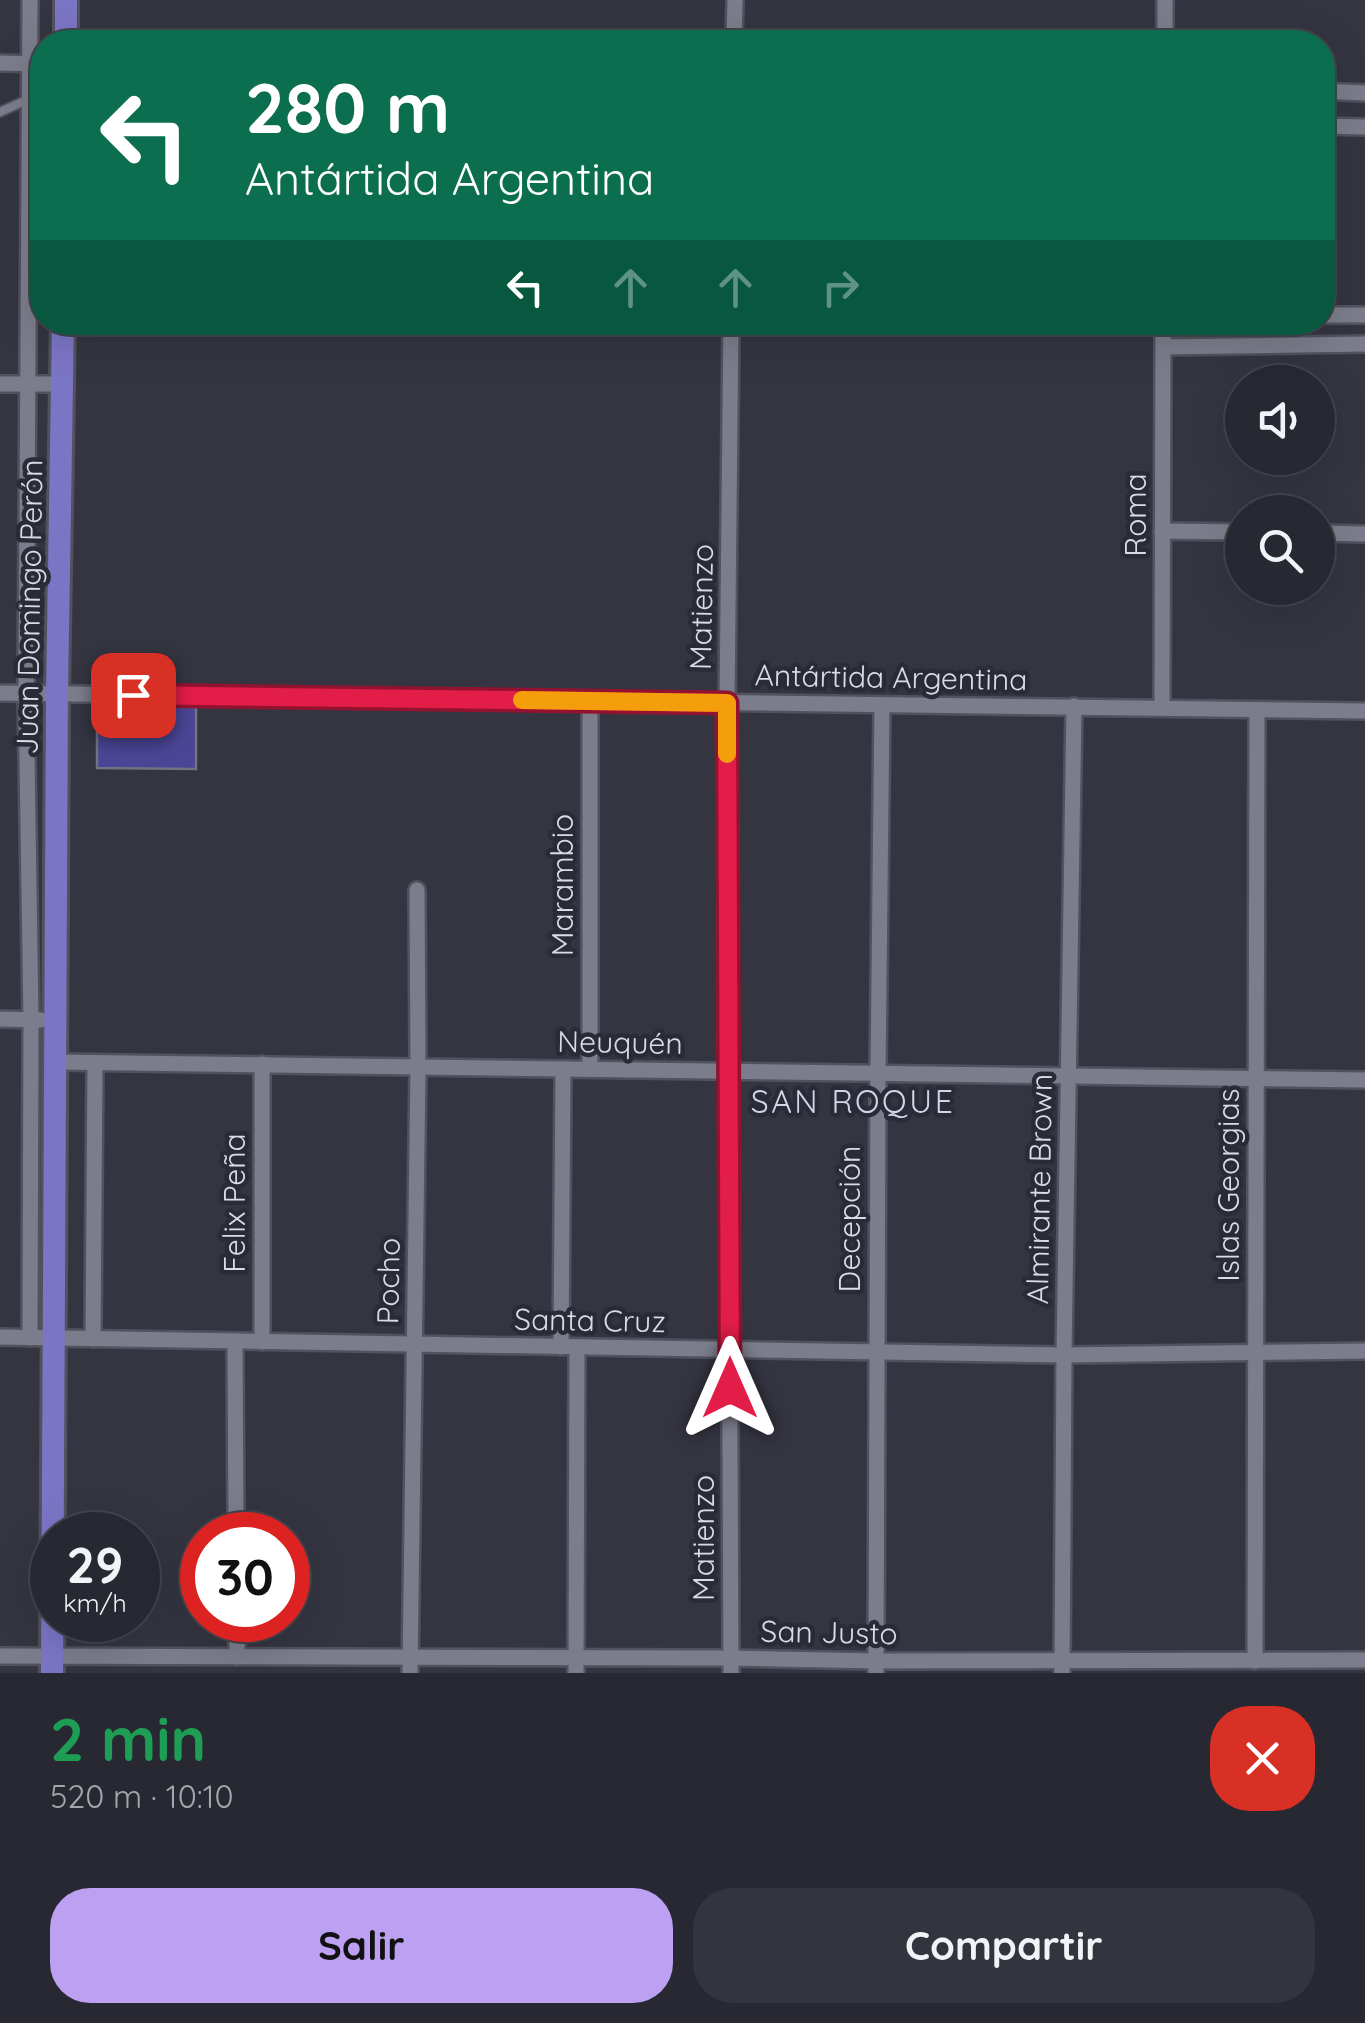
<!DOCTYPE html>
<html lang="es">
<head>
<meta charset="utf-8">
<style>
  body { margin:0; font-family:Quicksand,sans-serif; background:#34343e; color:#f1f3f6; height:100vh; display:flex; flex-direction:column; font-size:38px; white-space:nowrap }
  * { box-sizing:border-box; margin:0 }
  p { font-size:32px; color:#a5a6ac }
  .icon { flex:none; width:55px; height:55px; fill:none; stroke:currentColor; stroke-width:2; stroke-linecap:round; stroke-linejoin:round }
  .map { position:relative; height:1673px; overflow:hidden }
  .sheet { display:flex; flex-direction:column; background:#282832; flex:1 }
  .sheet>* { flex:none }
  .top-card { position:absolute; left:30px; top:30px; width:1305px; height:305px; border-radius:40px; box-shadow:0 10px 40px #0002,0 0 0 2px #44444d; background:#0b6e4f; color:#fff; overflow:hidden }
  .controls { position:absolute; left:1225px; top:365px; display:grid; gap:20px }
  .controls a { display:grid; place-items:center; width:110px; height:110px; border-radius:50%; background:#282832; box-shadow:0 10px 40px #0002,0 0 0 2px #44444d; font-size:50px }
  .speed { position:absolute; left:30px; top:1512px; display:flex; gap:20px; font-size:50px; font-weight:700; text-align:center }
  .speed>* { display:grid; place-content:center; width:130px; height:130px; border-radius:50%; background:#282832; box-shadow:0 10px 40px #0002,0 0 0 2px #44444d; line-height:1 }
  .speed small { font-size:25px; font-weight:400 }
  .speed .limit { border:15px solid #d22; background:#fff; color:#111 }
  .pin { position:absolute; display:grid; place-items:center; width:85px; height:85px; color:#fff; margin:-42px; border-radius:20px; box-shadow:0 5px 15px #0006 }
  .me { position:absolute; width:110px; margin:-55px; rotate:0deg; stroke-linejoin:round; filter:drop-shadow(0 0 8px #0008) }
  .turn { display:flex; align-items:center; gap:35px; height:210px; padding:0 50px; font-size:45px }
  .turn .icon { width:130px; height:130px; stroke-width:2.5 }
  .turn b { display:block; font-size:70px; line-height:85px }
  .lanes { display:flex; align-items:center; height:95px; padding:0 50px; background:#0003; justify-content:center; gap:50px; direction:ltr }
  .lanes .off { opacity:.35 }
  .round { display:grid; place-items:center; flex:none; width:105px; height:105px; border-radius:40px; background:#34343e }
  .overview { display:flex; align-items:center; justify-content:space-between; height:170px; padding:0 50px }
  h1 { font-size:60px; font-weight:700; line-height:75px; color:#1e9e55 }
  .action { display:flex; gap:20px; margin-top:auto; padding:20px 50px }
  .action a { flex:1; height:115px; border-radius:40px; background:#bca0f2; color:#111; font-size:40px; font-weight:700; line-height:115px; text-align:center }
  .action a+a { background:#34343e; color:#f1f3f6 }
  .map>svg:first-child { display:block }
  .building { fill:#4b4595; stroke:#727282; stroke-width:2.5 }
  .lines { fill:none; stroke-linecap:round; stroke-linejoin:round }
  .service-casing { stroke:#51525d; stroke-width:12 }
  .minor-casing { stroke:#51525d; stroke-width:20 }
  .primary-casing { stroke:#51525d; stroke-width:28 }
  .service { stroke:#7c7d8c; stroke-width:8 }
  .minor { stroke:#7c7d8c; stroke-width:15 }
  .primary { stroke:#7b75c5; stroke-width:22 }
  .route-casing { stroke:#92132f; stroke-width:25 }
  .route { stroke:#e11d48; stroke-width:18 }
  .slow { stroke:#f59e0b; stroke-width:18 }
  .labels { text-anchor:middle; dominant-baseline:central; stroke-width:9; stroke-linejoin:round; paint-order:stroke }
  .street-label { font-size:30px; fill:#dadbe4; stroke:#2b2b38 }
  .neighbourhood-label { font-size:32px; letter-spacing:2.5px; fill:#d3d4e5; stroke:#2b2b38 }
</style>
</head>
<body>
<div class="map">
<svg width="1365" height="1673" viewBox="0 0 1365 1673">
  <rect width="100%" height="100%" fill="#353542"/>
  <polygon class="building" points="97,706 196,707 196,769 97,768"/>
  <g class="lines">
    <g class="service-casing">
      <polyline id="service" points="0,112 42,93"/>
    </g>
    <g class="minor-casing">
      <g id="minor">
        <polyline points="734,42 735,0"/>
        <polyline points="1165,42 1165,0"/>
        <polyline points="0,63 42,64"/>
        <polyline points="1322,91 1365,93"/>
        <polyline points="1322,126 1365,127"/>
        <polyline points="1322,315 1365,315"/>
        <polyline points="1163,347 1365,344"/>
        <polyline points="0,384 62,384"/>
        <polyline points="1162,531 1242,532"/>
        <polyline points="1318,533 1365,534"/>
        <polyline points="0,693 1365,711"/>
        <polyline points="590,701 590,1068"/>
        <polyline points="1162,708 1163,322"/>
        <polyline points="0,1019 41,1020"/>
        <polyline points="55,1062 1365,1080"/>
        <polyline points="262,1064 262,1342"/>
        <polyline points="0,1337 1064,1355 1365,1351"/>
        <polyline points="30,1338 31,1020 26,693 30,0"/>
        <polyline points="93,1339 95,1063"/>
        <polyline points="235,1341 236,1535"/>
        <polyline points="561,1347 563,1069"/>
        <polyline points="237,1620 237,1657"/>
        <polyline points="0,1656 731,1658 877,1661 1365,1660"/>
        <polyline points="1255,1661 1257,710"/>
        <polyline points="410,1673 418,1067 417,890"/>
        <polyline points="576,1673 577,1347"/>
        <polyline points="731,1673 727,703 731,322"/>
        <polyline points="876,1673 878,1073 882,705"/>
        <polyline points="1062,1673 1064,1355 1074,706"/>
      </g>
    </g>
    <g class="primary-casing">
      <g id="primary">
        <polyline points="66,0 66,42"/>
        <polyline points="52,1673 57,694 63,322"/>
      </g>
    </g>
    <use href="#service" class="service"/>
    <use href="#minor" class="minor"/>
    <use href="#primary" class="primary"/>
  </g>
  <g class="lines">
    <g class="route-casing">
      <polyline id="route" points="133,695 727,703 730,1388"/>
    </g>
    <use href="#route" class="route"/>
    <polyline class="slow" points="522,700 727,703 727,754"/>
  </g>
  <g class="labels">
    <g class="street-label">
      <text transform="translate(1135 515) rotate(-90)">Roma</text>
      <text transform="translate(29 607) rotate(-89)">Juan Domingo Perón</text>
      <text transform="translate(701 607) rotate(-89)">Matienzo</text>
      <text transform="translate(891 677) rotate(1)">Antártida Argentina</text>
      <text transform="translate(562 885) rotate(-90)">Marambio</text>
      <text transform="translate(620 1042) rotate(1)">Neuquén</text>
      <text transform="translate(1228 1185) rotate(-90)">Islas Georgias</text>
      <text transform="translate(1039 1189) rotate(-89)">Almirante Brown</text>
      <text transform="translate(234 1203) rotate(-90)">Felix Peña</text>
      <text transform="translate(849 1219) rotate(-90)">Decepción</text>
      <text transform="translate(388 1281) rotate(-89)">Pocho</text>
      <text transform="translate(590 1320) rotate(1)">Santa Cruz</text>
      <text transform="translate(703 1538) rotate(-90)">Matienzo</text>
      <text transform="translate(829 1632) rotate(1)">San Justo</text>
    </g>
    <g class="neighbourhood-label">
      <text x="853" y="1101">SAN ROQUE</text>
    </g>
  </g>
</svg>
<div class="controls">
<a><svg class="icon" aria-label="sound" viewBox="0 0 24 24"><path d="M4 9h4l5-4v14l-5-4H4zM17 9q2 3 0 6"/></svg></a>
<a><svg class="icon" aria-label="search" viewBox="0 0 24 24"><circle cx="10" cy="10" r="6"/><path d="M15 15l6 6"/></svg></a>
</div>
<div class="speed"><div>29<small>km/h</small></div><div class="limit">30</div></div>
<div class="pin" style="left:133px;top:695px;background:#d93025"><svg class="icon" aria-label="arrive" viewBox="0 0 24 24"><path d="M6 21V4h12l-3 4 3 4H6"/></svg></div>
<svg class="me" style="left:730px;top:1388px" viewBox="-20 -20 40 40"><path d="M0-17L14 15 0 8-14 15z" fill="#e11d48" stroke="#fff" stroke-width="4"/></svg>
<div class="top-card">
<div class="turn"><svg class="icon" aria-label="left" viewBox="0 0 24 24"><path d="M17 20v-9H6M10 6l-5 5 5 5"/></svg><div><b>280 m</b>Antártida Argentina</div></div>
<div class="lanes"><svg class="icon" aria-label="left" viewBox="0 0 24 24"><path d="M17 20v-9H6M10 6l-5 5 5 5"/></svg><svg class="icon off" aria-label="ahead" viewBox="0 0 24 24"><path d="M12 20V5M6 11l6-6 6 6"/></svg><svg class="icon off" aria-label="ahead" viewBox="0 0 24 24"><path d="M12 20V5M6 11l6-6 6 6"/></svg><svg class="icon off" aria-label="right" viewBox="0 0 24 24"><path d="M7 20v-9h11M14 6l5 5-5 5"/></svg></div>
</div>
</div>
<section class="sheet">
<div class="overview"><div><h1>2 min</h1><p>520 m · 10:10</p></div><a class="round" style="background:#d93025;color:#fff"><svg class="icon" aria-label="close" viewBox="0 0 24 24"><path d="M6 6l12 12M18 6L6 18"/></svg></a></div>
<div class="action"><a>Salir</a><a>Compartir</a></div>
</section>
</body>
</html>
